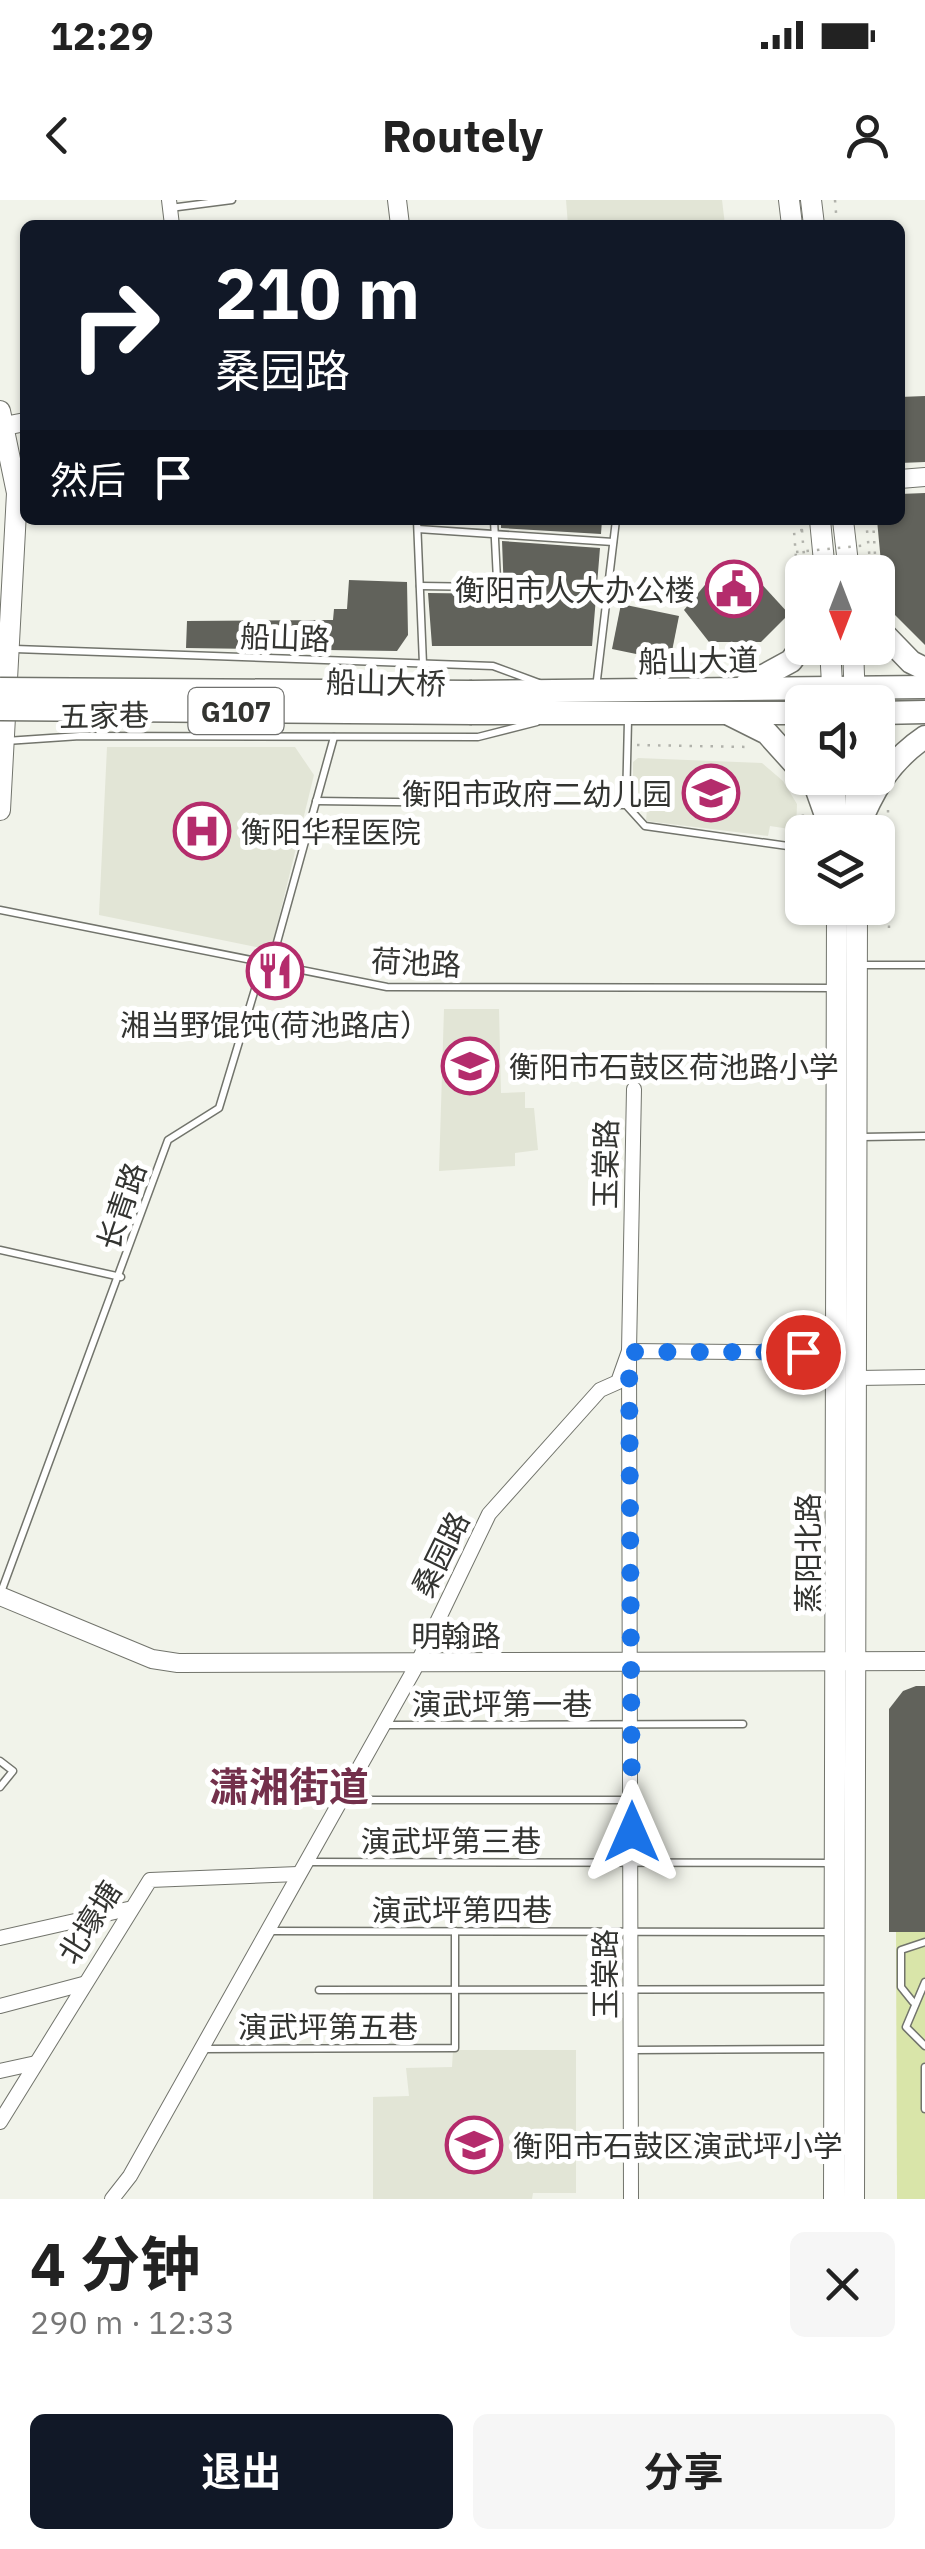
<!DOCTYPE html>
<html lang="zh">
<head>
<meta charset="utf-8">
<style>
  body { margin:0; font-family:"IBM Plex Sans","Noto Sans SC",sans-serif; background:#f6f6f6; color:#222; height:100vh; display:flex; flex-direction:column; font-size:38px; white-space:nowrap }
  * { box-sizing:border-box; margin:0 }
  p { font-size:32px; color:#767676 }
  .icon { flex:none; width:55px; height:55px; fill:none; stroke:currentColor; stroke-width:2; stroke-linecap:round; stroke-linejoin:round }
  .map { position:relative; height:1999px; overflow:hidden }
  .details { display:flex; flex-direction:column; background:#fff; flex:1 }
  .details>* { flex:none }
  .banner { position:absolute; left:20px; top:20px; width:885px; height:305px; border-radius:15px; box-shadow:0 2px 8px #0004; background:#111827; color:#fff; overflow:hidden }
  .needle { width:65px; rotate:180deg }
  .tools { position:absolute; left:785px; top:355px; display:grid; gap:20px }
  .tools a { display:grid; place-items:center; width:110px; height:110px; border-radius:15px; background:#fff; box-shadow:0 2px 8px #0004; font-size:50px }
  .pin { position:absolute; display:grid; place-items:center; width:85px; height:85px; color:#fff; margin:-42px; border:5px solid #fff; border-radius:50%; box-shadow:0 2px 10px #0007 }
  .me { position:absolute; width:110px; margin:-55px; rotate:0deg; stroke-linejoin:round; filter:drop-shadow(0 0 8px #0008) }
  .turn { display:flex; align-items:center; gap:35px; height:210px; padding:0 30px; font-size:45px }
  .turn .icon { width:130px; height:130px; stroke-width:2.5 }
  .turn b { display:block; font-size:70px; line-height:85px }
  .then { display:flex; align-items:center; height:95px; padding:0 30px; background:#0003; gap:20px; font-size:38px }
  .round { display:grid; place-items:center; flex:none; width:105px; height:105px; border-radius:15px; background:#f6f6f6 }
  .headline { display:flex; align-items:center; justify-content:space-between; height:170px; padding:0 30px }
  h1 { font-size:60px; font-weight:700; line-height:75px }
  .button { display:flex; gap:20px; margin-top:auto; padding:20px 30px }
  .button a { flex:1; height:115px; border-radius:15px; background:#111827; color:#fff; font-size:40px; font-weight:700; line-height:115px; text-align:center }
  .button a+a { background:#f6f6f6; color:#222 }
  .status { display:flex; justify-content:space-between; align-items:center; height:70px; padding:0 50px; background:#fff; direction:ltr }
  .status svg { height:28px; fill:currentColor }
  header { display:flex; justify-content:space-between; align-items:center; height:130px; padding:0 30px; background:#fff; font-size:45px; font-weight:700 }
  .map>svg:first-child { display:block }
  .built { fill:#e2e5d6 }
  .green { fill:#d9e5a9 }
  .building { fill:#61625b }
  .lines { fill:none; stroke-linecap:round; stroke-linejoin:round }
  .service-casing { stroke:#72746c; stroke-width:9 }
  .minor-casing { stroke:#72746c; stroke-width:16 }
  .tertiary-casing { stroke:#72746c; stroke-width:20 }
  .secondary-casing { stroke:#72746c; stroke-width:22 }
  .primary-casing { stroke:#72746c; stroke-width:22 }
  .trunk-casing { stroke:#72746c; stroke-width:25 }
  .path { stroke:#b1b2ab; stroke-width:2.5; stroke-dasharray:2.5 8; stroke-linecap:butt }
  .service { stroke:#fff; stroke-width:6 }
  .minor { stroke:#fff; stroke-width:14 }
  .tertiary { stroke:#fff; stroke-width:18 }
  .secondary { stroke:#fff; stroke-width:20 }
  .primary { stroke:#fff; stroke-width:20 }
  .trunk { stroke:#fff; stroke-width:22 }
  .trunk-bridge-casing { stroke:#72746c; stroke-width:25; stroke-linecap:butt }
  .path-bridge { stroke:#b1b2ab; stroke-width:2.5; stroke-dasharray:2.5 8; stroke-linecap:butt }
  .trunk-bridge { stroke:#fff; stroke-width:22 }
  .route { stroke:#1a73e8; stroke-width:18; stroke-dasharray:0 32.4 }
  .labels { text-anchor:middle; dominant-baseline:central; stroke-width:10; stroke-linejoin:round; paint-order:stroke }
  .shield { fill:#fff; stroke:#70716f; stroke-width:2.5 }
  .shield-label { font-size:28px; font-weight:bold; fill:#333431 }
  .poi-label { font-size:30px; fill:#333431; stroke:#fff; text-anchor:start }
  .street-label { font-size:30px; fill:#333431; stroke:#fff }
  .district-label { font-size:40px; font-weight:bold; fill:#73304b; stroke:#fff }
</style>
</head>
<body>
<div class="status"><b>12:29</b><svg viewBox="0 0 49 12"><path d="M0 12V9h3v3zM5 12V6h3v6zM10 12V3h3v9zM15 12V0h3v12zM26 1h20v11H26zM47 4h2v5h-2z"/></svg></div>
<header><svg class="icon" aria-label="back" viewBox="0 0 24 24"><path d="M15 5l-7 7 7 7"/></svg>Routely<svg class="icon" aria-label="person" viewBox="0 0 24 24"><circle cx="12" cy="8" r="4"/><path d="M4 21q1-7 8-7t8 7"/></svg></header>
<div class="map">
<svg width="925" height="1999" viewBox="0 0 925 1999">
  <rect width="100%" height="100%" fill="#f1f3ea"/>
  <g class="built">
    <polygon points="566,0 722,0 725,25 568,25"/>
    <polygon points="107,547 295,547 314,575 271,750 99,715"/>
    <polygon points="638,558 762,563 783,581 797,604 796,630 770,626 768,636 646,621 647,609 633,609 633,562"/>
    <polygon points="444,809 499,809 501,893 525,892 525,908 534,908 538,950 515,953 515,966 439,971"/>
    <polygon points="453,1850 576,1850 576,1993 533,1993 532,1999 373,1999 373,1897 409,1896 406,1868 452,1867"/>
  </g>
  <polygon class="green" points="925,1731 925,1999 897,1999 896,1732"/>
  <g class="building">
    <polygon points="925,196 925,262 900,263 900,197"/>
    <polygon points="925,293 925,445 885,405 877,320 900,320 900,294"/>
    <polygon points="501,320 602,320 601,334 501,328"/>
    <polygon points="502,341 600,348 592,446 432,446 428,393 504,394"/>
    <polygon points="720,367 746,367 789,414 761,442 709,442 684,410"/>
    <polygon points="349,380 407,382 408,435 397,451 186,448 187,421 333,420 334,409 347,409"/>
    <polygon points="621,404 679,416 670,461 612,449"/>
    <polygon points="916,1486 925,1486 925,1732 889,1732 889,1509 903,1491"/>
  </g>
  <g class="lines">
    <g class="service-casing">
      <g id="service">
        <polyline points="170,8 232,0"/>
        <polyline points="417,320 423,464"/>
        <polyline points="418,329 613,342"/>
        <polyline points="420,386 488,387 497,380 494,320"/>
        <polyline points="15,449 493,466 539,483"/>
        <polyline points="596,488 616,320"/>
        <polyline points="6,541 80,536 478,537 537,522"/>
        <polyline points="316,601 626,605 645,626 802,648"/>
        <polyline points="626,605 628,520"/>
        <polyline points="0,710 387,787 834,788"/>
        <polyline points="858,765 925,765"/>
        <polyline points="861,937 925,936"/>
        <polyline points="0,1050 121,1077"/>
        <polyline points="0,1395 168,940 219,908 259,776 271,764 334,537"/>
        <polyline points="384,1525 743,1524"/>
        <polyline points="0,1561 13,1571 0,1587"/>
        <polyline points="340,1600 628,1600"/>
        <polyline points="306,1662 834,1663"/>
        <polyline points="268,1731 830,1732"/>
        <polyline points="925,1782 906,1827 925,1846"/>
        <polyline points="319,1790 833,1789"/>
        <polyline points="913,1802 901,1787 901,1750 925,1742"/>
        <polyline points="202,1849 455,1848 455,1731"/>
        <polyline points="633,1850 830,1849"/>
        <polyline points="925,1867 925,1909"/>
      </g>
    </g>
    <g class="minor-casing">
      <g id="minor">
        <polyline points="169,0 172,25"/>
        <polyline points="857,1178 925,1177"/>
        <polyline points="0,1738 128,1709"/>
        <polyline points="0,1806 83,1784"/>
        <polyline points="0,1871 36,1863"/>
        <polyline points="0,1922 150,1680 298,1674"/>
        <polyline points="112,1999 130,1976 414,1470 489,1314 600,1190 618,1182 629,1151 838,1153"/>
        <polyline points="631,1999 629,1151 634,889"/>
      </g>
    </g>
    <g class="tertiary-casing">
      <g id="tertiary">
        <polyline points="397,0 400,25"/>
        <polyline points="0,227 25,222"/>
        <polyline points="900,279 925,277"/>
        <polyline points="0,1396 152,1459 178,1463 925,1461"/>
      </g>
    </g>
    <g class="secondary-casing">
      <polyline id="secondary" points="0,211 17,293 0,610"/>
    </g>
    <g class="primary-casing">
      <g id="primary">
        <polyline points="789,0 792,25"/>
        <polyline points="811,0 814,25"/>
        <polyline points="820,320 825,372"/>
        <polyline points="843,320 849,372"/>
        <polyline points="830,448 833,502"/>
        <polyline points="853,448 855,502"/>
        <polyline points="835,578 837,632"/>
        <polyline points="856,578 856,631"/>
        <polyline points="834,1999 837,708"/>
        <polyline points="854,1999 857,708"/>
      </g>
    </g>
    <g class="trunk-casing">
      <g id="trunk">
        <polyline points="878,428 911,462 925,469"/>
        <polyline points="745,486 791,461 802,446"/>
        <polyline points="472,492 925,487"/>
        <polyline points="472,513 802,513"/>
        <polyline points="878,513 925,512"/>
        <polyline points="731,515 767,533 802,572"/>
        <polyline points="807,578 816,587 832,632"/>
        <path d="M856,632C872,592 888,562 925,537"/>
      </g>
    </g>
    <g class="path">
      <polyline points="835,0 837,25"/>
      <polyline points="866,320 871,372"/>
      <polyline points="873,320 876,372"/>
      <polygon points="802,330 805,370 797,371 794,331"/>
      <polyline points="878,384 885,410"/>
      <polyline points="637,545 749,547"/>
      <polyline points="888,610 889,729"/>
      <polyline points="802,638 803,611"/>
      <polyline points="878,660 881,700 878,700"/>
    </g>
    <use href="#service" class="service"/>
    <use href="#minor" class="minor"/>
    <use href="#tertiary" class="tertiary"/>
    <use href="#secondary" class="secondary"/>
    <use href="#primary" class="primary"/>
    <use href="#trunk" class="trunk"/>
    <g class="trunk-bridge-casing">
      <g id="trunk-bridge">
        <polyline points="0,489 472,492"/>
        <polyline points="0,509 472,513"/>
      </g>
    </g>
    <polyline class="path-bridge" points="796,352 868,345"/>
    <use href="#trunk-bridge" class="trunk-bridge"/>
  </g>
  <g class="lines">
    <polyline class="route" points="632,1632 629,1152 803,1152"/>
  </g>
  <defs>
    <g id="civic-ring" transform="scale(2.875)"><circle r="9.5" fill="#fff" stroke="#b42c6c" stroke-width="1.5"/><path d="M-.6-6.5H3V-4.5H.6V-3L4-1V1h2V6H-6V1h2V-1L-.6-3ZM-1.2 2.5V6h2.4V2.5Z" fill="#b42c6c"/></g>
    <g id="school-ring" transform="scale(2.875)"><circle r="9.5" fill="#fff" stroke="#b42c6c" stroke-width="1.5"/><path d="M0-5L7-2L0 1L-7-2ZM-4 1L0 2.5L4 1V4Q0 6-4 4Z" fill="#b42c6c"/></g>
    <g id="hospital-ring" transform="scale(2.875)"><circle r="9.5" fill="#fff" stroke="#b42c6c" stroke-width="1.5"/><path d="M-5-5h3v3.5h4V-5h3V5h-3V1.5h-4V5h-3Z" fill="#b42c6c"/></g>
    <g id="restaurant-ring" transform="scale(2.875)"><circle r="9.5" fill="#fff" stroke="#b42c6c" stroke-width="1.5"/><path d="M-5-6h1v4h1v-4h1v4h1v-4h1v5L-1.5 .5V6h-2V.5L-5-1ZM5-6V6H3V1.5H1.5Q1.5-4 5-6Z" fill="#b42c6c"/></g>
  </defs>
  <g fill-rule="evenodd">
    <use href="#civic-ring" x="734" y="389"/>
    <use href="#school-ring" x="711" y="593"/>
    <use href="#hospital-ring" x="202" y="631"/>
    <use href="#restaurant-ring" x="275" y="771"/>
    <use href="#school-ring" x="470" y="866"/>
    <use href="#school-ring" x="474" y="1945"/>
  </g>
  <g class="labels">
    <rect class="shield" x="188.5" y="488" width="95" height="46" rx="8"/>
    <g class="shield-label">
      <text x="236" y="511">G107</text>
    </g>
    <g class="poi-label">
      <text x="695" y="389" text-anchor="end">衡阳市人大办公楼</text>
      <text x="672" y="593" text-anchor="end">衡阳市政府二幼儿园</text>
      <text x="241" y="631">衡阳华程医院</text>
      <text x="275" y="824" text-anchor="middle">湘当野馄饨(荷池路店）</text>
      <text x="509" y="866">衡阳市石鼓区荷池路小学</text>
      <text x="513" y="1945">衡阳市石鼓区演武坪小学</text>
    </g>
    <g class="street-label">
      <text transform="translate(285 437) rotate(2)">船山路</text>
      <text transform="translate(698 460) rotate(-1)">船山大道</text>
      <text transform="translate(386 482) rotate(1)">船山大桥</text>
      <text transform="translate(104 515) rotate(-1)">五家巷</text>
      <text transform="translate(416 762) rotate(3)">荷池路</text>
      <text transform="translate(605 964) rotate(-89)">玉棠路</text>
      <text transform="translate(121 1006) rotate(-71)">长青路</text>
      <text transform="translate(807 1353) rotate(-90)">蒸阳北路</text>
      <text transform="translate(440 1354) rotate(-64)">桑园路</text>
      <text x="456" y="1435">明翰路</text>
      <text x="502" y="1503">演武坪第一巷</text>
      <text x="451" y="1640">演武坪第三巷</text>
      <text x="462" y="1709">演武坪第四巷</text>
      <text transform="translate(89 1722) rotate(-58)">北壕塘</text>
      <text transform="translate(604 1774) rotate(-90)">玉棠路</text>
      <text x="328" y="1826">演武坪第五巷</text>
    </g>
    <g class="district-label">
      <text x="289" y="1586">潇湘街道</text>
    </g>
  </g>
</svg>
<div class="tools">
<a><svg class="needle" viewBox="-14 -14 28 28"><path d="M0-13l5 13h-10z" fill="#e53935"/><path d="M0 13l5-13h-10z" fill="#767676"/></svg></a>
<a><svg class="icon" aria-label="sound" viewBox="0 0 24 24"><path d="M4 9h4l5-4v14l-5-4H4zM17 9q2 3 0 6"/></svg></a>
<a><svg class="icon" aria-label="layers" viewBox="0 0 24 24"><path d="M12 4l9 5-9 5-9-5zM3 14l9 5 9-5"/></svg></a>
</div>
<div class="pin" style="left:803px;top:1152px;background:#d93025"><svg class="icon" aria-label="arrive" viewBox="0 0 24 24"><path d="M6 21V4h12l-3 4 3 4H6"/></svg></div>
<svg class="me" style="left:632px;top:1632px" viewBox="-20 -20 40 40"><path d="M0-17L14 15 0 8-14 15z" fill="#1a73e8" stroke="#fff" stroke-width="4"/></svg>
<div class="banner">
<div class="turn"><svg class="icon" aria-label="right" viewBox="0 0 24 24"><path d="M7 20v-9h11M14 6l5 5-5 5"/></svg><div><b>210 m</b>桑园路</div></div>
<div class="then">然后<svg class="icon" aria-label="arrive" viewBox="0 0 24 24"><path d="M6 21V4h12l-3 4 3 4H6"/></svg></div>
</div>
</div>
<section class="details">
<div class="headline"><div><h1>4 分钟</h1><p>290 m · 12:33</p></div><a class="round"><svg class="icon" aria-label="close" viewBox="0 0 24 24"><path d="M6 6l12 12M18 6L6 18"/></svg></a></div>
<div class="button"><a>退出</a><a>分享</a></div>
</section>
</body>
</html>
